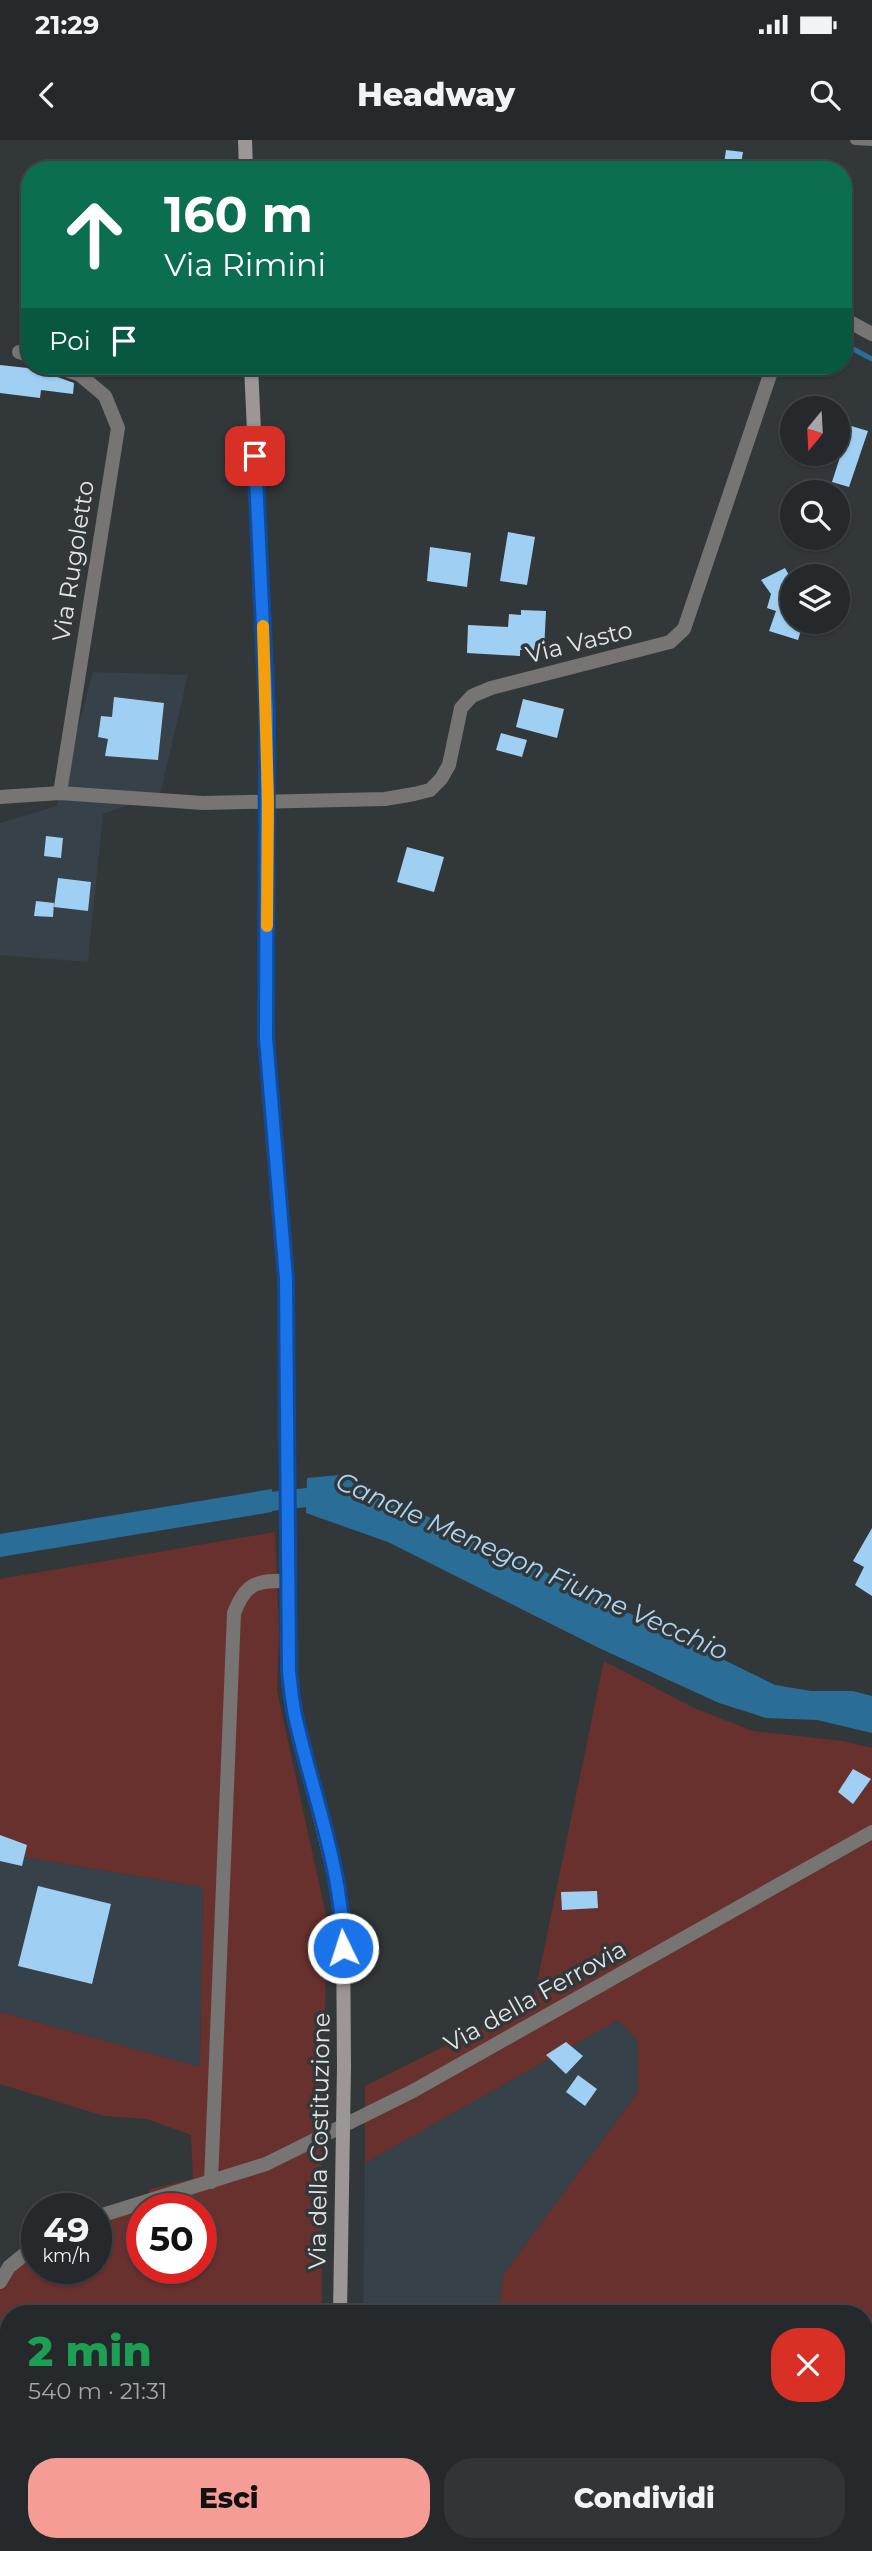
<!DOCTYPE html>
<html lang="it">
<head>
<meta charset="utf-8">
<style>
  body { margin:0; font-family:Montserrat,sans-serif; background:#323538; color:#f1f3f6; height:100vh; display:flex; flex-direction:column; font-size:26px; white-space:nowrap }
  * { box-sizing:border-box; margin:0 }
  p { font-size:23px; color:#a4a6a9 }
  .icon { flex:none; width:38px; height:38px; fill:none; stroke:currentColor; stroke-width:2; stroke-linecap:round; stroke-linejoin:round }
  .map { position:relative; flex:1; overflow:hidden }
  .panel { position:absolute; left:0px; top:2165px; width:873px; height:247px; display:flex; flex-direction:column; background:#26292c; border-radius:28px 28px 0 0; box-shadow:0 2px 5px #0004,0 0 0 2px #424548 }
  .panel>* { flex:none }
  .hud { position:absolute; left:21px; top:21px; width:831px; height:214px; border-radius:28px; box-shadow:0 2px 5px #0004,0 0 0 2px #424548; background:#0b6e4f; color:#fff; overflow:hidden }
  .needle { width:46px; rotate:198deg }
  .fabs { position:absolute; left:780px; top:256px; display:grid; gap:14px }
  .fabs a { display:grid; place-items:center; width:70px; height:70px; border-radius:50%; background:#26292c; box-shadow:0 2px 5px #0004,0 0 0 2px #424548; font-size:35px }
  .speed { position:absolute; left:21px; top:2053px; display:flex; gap:14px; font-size:35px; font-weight:700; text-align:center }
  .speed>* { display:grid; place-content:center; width:91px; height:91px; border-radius:50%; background:#26292c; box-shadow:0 2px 5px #0004,0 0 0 2px #424548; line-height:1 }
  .speed small { font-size:18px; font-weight:400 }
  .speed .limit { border:10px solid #d22; background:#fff; color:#111 }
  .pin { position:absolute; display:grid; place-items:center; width:60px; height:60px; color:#fff; margin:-30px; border-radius:14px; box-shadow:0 4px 10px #0006 }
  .me { position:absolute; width:77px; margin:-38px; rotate:356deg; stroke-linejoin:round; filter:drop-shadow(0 0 5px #0008) }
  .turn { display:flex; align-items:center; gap:24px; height:147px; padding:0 28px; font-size:32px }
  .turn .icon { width:91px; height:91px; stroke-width:2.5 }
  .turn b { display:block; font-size:49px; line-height:60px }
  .then { display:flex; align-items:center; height:66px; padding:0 28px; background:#0003; gap:14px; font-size:26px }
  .round { display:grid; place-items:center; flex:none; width:74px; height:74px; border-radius:28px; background:#323538 }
  .head { display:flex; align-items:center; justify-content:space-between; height:119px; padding:0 28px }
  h1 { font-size:42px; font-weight:800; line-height:52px; color:#1e9e55 }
  .button { display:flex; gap:14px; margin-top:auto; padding:14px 28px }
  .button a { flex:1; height:80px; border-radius:28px; background:#f59c95; color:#111; font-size:28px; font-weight:800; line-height:80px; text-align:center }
  .button a+a { background:#323538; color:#f1f3f6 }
  .status { display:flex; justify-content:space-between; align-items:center; height:49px; padding:0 35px; background:#26292c; direction:ltr }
  .status svg { height:19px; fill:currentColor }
  header { display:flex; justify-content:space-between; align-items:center; height:91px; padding:0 28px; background:#26292c; font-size:32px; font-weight:800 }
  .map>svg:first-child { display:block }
  .built { fill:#374149 }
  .green { fill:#69312e; fill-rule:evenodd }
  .water { fill:#2a6e98 }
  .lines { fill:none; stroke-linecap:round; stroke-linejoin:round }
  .stream { stroke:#2a6e98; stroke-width:5 }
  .canal { stroke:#2a6e98; stroke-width:19 }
  .building { fill:#9fd0f3 }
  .service { stroke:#777474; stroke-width:10 }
  .minor { stroke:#777474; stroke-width:14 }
  .tertiary { stroke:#777474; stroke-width:14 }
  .secondary { stroke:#9c9796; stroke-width:14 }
  .rail { stroke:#a1a5a8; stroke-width:5 }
  .secondary-bridge { stroke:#9c9796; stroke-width:14 }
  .route-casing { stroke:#114b97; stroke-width:18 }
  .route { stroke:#1a73e8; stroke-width:12 }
  .slow { stroke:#f59e0b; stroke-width:12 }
  .labels { text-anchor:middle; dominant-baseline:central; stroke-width:7; stroke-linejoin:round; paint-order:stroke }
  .street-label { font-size:24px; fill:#e2e5e8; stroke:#32373a }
  .water-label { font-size:26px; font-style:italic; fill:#acd5f3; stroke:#32373a }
</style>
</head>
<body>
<div class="status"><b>21:29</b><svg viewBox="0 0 49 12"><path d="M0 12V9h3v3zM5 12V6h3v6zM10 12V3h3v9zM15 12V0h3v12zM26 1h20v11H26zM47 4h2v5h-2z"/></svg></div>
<header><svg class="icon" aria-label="back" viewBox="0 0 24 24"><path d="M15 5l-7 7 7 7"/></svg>Headway<svg class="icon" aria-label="search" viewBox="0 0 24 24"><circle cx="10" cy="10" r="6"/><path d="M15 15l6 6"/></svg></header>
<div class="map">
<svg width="872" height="2411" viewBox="0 0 872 2411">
  <rect width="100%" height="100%" fill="#32373a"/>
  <g class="built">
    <polygon points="93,532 188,535 160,654 103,674 88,822 0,815 0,683 57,666"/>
    <polygon points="0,1713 203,1747 200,1927 0,1872"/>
    <polygon points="618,1880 638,1901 638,1952 503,2135 499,2173 363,2174 365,2023"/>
    <rect x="0" y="2297" width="9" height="78"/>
    <polygon points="864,2313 872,2313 872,2390 865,2390"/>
  </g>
  <g class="green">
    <path d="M275,1392L279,1490L277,1551L327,1780L321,2049L322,2173L9,2174V2297H0V2145L37,2111V2128H96V2081L146,2058L150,2049L193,2039L191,1995L147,1979L104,1976L0,1944V1872L200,1927L203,1747L0,1713V1439ZM142,2068H201V2128H142Z"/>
    <polygon points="604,1521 694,1568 753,1591 843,1601 872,1608 872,2313 865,2313 864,2174 499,2173 503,2135 638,1952 638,1901 618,1880 365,2023 365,1946 533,1862"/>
    <polygon points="865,2390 872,2390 872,2411 357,2411 357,2403 864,2403"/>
    <polygon points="209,2403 320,2403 320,2411 208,2411"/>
  </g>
  <g class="water">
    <polygon points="339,1335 525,1422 775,1545 811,1551 853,1551 872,1556 872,1593 817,1580 766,1578 719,1563 599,1508 388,1402 306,1373 307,1338"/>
    <polygon points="272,1349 272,1372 0,1417 0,1394"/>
  </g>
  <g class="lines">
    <polyline class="stream" points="844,204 872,219"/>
    <polyline class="canal" points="247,1364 312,1357 331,1365"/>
  </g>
  <g class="building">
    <polygon points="726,10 743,12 740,30 723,30"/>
    <polygon points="0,225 46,230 52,235 74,243 73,254 41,250 40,258 0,253"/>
    <polygon points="838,282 868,291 849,347 832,342 841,314 838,313"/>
    <polygon points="508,392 535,397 527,445 500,441"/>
    <polygon points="430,407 471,413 467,447 427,441"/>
    <polygon points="785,428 793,442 793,481 804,481 798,500 769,491 776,471 767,468 771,454 761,440"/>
    <polygon points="521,470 546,471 544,511 520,510 520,516 467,513 468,485 508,487 509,474 521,475"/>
    <polygon points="114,557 164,563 158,620 105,616 108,599 98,597 101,576 112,577"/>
    <polygon points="523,559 564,569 557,598 516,587"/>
    <polygon points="501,593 527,600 522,617 496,610"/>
    <polygon points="46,696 63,698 61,718 44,716"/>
    <polygon points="407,707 444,717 434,752 397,742"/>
    <polygon points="58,738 91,742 88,771 54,767"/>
    <polygon points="36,761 54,763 53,777 34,776"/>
    <polygon points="872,1388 872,1456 855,1445 864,1427 853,1421"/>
    <polygon points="853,1629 871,1639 853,1664 838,1652"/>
    <polygon points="0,1695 27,1705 22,1726 0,1721"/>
    <polygon points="38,1746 111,1764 92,1844 18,1826"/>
    <polygon points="597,1751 598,1768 562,1770 561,1752"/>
    <polygon points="566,1902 583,1916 566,1934 546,1915"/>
    <polygon points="578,1935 597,1949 585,1966 566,1952"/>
  </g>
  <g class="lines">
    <polyline class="service" points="855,0 872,1"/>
    <g class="minor">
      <polyline points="19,212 30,216"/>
      <polyline points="55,226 80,235 105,256 118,288 60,653"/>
      <polyline points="0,657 60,653 203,663 385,659 414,654 430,650 441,639 449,625 461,568 472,556 491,548 670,502 684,489 773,226"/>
      <path d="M211,2042L234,1473C246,1442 258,1440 288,1441"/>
      <polyline points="96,2077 266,2024 413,1951 872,1692"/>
      <polyline points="0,2142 9,2127 37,2104"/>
    </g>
    <polyline class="tertiary" points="844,179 872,194"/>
    <g class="secondary">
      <polyline points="245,0 246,30"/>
      <polyline points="251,226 267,574 266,898 286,1139 289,1532 295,1577 333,1730 343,1785 344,1926"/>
      <polyline points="338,2411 338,2403"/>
    </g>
    <g class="rail">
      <polyline points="0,2314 9,2314"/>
      <polyline points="864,2340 872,2340"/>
      <polyline points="0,2345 9,2345"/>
      <polyline points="0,2357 9,2357"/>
      <polyline points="864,2361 872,2361"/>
      <polyline points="864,2372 872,2373"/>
    </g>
    <polyline class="secondary-bridge" points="340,2174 344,1926"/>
  </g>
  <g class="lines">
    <g class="route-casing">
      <path id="route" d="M255,316L267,574L266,898L286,1139L289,1532C291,1548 292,1564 296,1580C313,1655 343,1731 343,1808"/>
    </g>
    <use href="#route" class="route"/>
    <polyline class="slow" points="263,486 268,661 267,786"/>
  </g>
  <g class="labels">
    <g class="street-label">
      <text transform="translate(73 421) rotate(-81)">Via Rugoletto</text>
      <text transform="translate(579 502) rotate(-14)">Via Vasto</text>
      <text transform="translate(535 1856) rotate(-29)">Via della Ferrovia</text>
      <text transform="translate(319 2001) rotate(-89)">Via della Costituzione</text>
    </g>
    <g class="water-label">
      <text transform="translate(532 1426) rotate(24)">Canale Menegon Fiume Vecchio</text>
    </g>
  </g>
</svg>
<div class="fabs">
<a><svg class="needle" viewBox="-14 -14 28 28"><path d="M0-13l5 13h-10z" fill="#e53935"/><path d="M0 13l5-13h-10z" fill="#a4a6a9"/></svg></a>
<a><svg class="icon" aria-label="search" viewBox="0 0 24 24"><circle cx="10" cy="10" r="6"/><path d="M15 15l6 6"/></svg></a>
<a><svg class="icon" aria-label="layers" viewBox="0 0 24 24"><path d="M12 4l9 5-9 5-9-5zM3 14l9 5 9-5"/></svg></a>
</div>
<div class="speed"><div>49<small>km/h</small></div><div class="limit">50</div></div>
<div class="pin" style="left:255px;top:316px;background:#d93025"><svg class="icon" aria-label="arrive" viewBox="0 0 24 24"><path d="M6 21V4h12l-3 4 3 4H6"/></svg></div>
<svg class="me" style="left:343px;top:1808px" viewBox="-20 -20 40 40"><circle r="17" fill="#1a73e8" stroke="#fff" stroke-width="3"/><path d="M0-11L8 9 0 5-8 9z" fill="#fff"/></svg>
<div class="hud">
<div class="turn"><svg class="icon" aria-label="ahead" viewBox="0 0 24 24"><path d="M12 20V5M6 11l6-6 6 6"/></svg><div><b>160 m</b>Via Rimini</div></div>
<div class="then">Poi<svg class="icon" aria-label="arrive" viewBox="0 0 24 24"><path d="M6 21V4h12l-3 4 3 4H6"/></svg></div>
</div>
<section class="panel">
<div class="head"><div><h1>2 min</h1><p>540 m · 21:31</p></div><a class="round" style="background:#d93025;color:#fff"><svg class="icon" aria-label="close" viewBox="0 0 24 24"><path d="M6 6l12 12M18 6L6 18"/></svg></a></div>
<div class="button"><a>Esci</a><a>Condividi</a></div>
</section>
</div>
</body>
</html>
